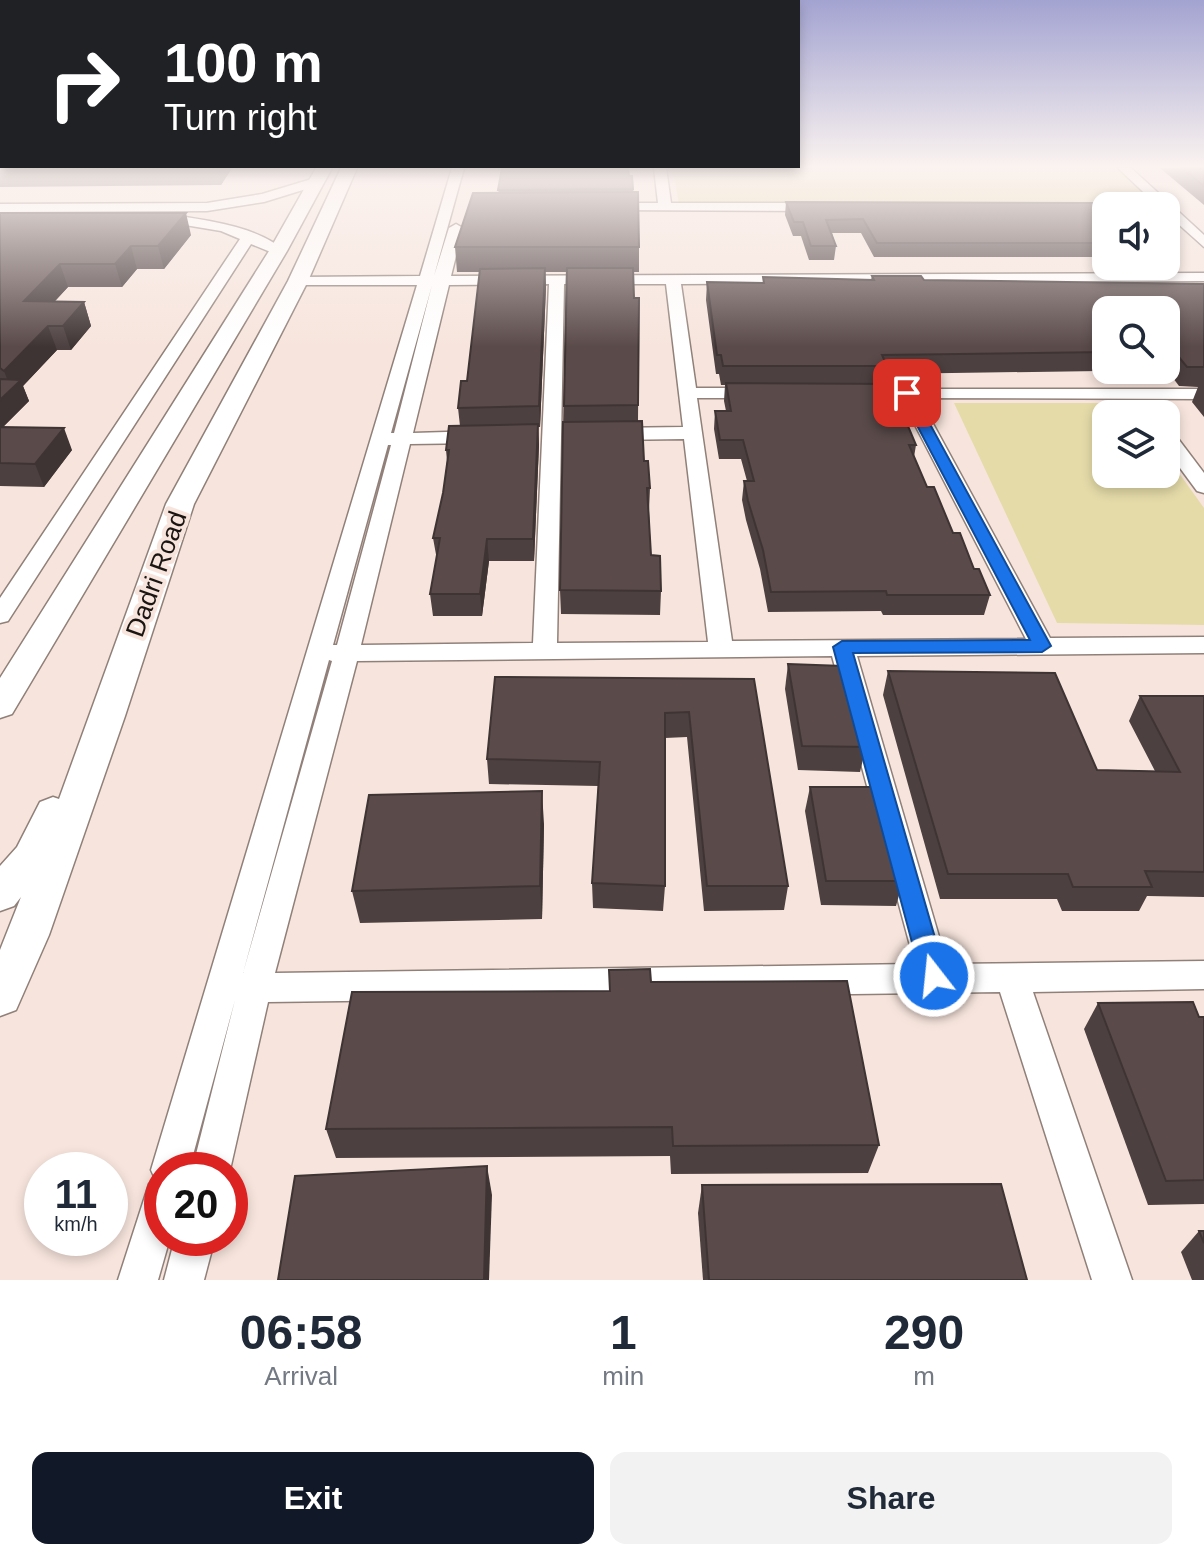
<!DOCTYPE html>
<html lang="en">
<head>
<meta charset="utf-8">
<style>
  body { margin:0; font-family:Arial,sans-serif; background:#f2f2f3; color:#1f2937; height:100vh; display:flex; flex-direction:column; font-size:30px; white-space:nowrap }
  * { box-sizing:border-box; margin:0 }
  p { font-size:26px; color:#747a83 }
  .icon { flex:none; width:44px; height:44px; fill:none; stroke:currentColor; stroke-width:2; stroke-linecap:round; stroke-linejoin:round }
  .map { position:relative; height:1280px; overflow:hidden }
  .sheet { display:flex; flex-direction:column; background:#fff; flex:1 }
  .sheet>* { flex:none }
  .hud { position:absolute; left:0px; top:0px; width:800px; height:168px; box-shadow:0 4px 12px #0003; background:#202124; color:#fff; overflow:hidden }
  .tools { position:absolute; left:1092px; top:192px; display:grid; gap:16px }
  .tools a { display:grid; place-items:center; width:88px; height:88px; border-radius:16px; background:#fff; box-shadow:0 4px 12px #0003; font-size:40px }
  .speed { position:absolute; left:24px; top:1152px; display:flex; gap:16px; font-size:40px; font-weight:700; text-align:center }
  .speed>* { display:grid; place-content:center; width:104px; height:104px; border-radius:50%; background:#fff; box-shadow:0 4px 12px #0003; line-height:1 }
  .speed small { font-size:20px; font-weight:400 }
  .speed .limit { border:12px solid #d22; background:#fff; color:#111 }
  .pin { position:absolute; display:grid; place-items:center; width:68px; height:68px; color:#fff; margin:-34px; border-radius:16px; box-shadow:0 4px 12px #0006 }
  .me { position:absolute; width:88px; margin:-44px; rotate:344deg; stroke-linejoin:round; filter:drop-shadow(0 0 6px #0008) }
  .turn { display:flex; align-items:center; gap:28px; height:168px; padding:0 32px; font-size:36px }
  .turn .icon { width:104px; height:104px; stroke-width:2.5 }
  .turn b { display:block; font-size:56px; line-height:68px }
  .eta { display:flex; justify-content:space-evenly; align-items:center; height:136px; text-align:center }
  .eta b { font-size:48px; font-weight:800; line-height:56px }
  .button { display:flex; gap:16px; margin-top:auto; padding:16px 32px }
  .button a { flex:1; height:92px; border-radius:16px; background:#111827; color:#fff; font-size:32px; font-weight:800; line-height:92px; text-align:center }
  .button a+a { background:#f2f2f3; color:#1f2937 }
  .map>svg:first-child { display:block }
  .green { fill:#e5dba9 }
  .lines { fill:none; stroke-linecap:round; stroke-linejoin:round }
  .minor-casing { stroke:#908079; stroke-width:3 }
  .major-casing { stroke:#908079; stroke-width:3 }
  .minor { fill:#fff; fill-rule:evenodd }
  .major { fill:#fff; fill-rule:evenodd }
  .wall { fill:#4d4040; fill-rule:evenodd }
  .shaded-wall { fill:#3f3434 }
  .building { fill:#5a4a4a; stroke:#3f3434; stroke-width:2 }
  .route { fill:#1a73e8; stroke:#114b97; stroke-width:2 }
  .labels { text-anchor:middle; dominant-baseline:central; stroke-width:8; stroke-linejoin:round; paint-order:stroke }
  .street-label { font-size:26px; fill:#1b1512; stroke:#f7e5dd }
</style>
</head>
<body>
<div class="map">
<svg width="1204" height="1280" viewBox="0 0 1204 1280">
  <rect width="100%" height="100%" fill="#f7e5dd"/>
  <g class="green">
    <polygon points="672,168 1119,168 1159,201 679,203"/>
    <polygon points="954,403 1129,403 1137,414 1106,414 1106,474 1166,474 1166,455 1204,508 1204,625 1057,623"/>
  </g>
  <g class="lines">
    <g class="minor-casing">
      <g id="minor">
        <path d="M452,168H464L434,276L449,228L456,224L463,228L451,276L1204,273V281L681,284L696,388H757L766,393L757,398H697L732,641L1026,639L901,398H870L861,393L864,389H1204V399L919,398L1050,638L1204,637V653L857,656L947,964L1204,961V989L1033,992L1132,1280H1092L1000,992L268,1002L230,1170H192L235,1000L189,1170H162V1238H170L158,1280H118L149,1184L156,1181L151,1170L417,285H298L291,281L298,277L420,276ZM549,284L533,643L361,645L410,444L479,443L488,437L479,431L413,433L449,285ZM564,284H666L683,427L612,428L603,434L612,440L684,439L708,642L557,643ZM432,285L394,433H391ZM388,445H391L337,645H333ZM832,656L915,964L275,973L357,661ZM329,660L332,661L243,973Z"/>
        <polygon points="654,168 666,168 671,203 816,203 823,207 816,211 604,210 604,204 609,203 658,203"/>
        <polygon points="1118,168 1131,168 1204,235 1204,247 1166,213 1166,206 1158,206"/>
        <polygon points="315,178 321,182 319,185 264,202 207,211 0,212 0,204 207,203 262,194"/>
        <path d="M178,216C213,221 259,228 285,251L278,255L251,244L8,621L0,623V598L240,239L221,231L173,223V217Z"/>
        <polygon points="1166,430 1173,432 1204,473 1204,493 1197,491 1166,449"/>
        <polygon points="175,1238 215,1238 204,1280 164,1280"/>
      </g>
    </g>
    <g class="major-casing">
      <g id="major">
        <polygon points="316,168 332,168 287,251 12,714 0,718 0,678 269,251"/>
        <polygon points="341,168 357,168 308,281 194,504 125,716 49,935 16,1010 0,1016 0,950 21,897 14,906 0,911 0,866 17,847 40,802 53,797 59,799 166,504 288,281"/>
      </g>
    </g>
    <use href="#minor" class="minor"/>
    <use href="#major" class="major"/>
  </g>
  <g class="wall">
    <polygon points="0,168 232,168 221,185 0,187"/>
    <polygon points="1160,168 1204,168 1204,205"/>
    <polygon points="632,176 639,247 639,272 633,272 634,298 639,298 638,421 644,461 650,488 649,511 651,555 661,591 660,615 561,614 560,590 566,272 545,272 546,287 540,427 538,427 539,445 534,561 489,561 482,616 433,616 430,594 437,560 433,538 443,493 447,461 446,450 460,426 458,408 467,381 480,272 457,272 455,247 499,193 498,190"/>
    <polygon points="786,202 1106,206 1106,257 874,257 861,233 832,233 836,246 834,260 809,260 801,236 793,236 785,215"/>
    <polygon points="0,213 191,235 164,269 137,269 122,287 68,287 54,302 84,302 91,326 71,350 57,350 23,386 29,401 3,427 72,450 44,487 0,486"/>
    <polygon points="1166,243 1170,248 1166,261"/>
    <path d="M872,276L924,280L1204,284V417L1192,402L1198,387L1179,386L1167,370L886,374L884,384L904,400L902,411L916,445L914,457L927,487L974,569L990,595L984,615H883L881,611L768,612L760,569L746,520L742,500L744,481H747L741,459H719L714,429L715,411H726L724,401L725,385H721L719,374H716L706,300L707,282L763,283V277L871,280ZM1106,310H1166V370H1106Z"/>
    <polygon points="788,664 866,747 860,772 798,770 785,689"/>
    <polygon points="888,671 1097,770 1155,771 1129,721 1140,696 1204,696 1204,897 1147,896 1139,911 1062,911 1057,899 940,899 883,695"/>
    <polygon points="754,679 788,886 784,910 704,911 687,737 665,738 665,886 663,911 593,908 592,883 598,786 489,784 487,759"/>
    <polygon points="810,787 903,881 896,906 821,905 805,811"/>
    <polygon points="544,824 542,919 360,923 352,891"/>
    <polygon points="651,982 879,1145 868,1173 671,1174 670,1156 336,1158 326,1129 609,991"/>
    <polygon points="1098,1003 1204,1017 1204,1204 1148,1205 1084,1029"/>
    <polygon points="702,1185 1027,1280 703,1280 698,1213"/>
    <polygon points="1199,1231 1204,1231 1204,1280 1192,1280 1181,1252"/>
  </g>
  <g class="shaded-wall">
    <polygon points="217,168 232,168 221,185"/>
    <polygon points="186,213 191,235 164,269 158,246"/>
    <polygon points="131,246 137,269 122,287 115,264"/>
    <polygon points="60,264 68,287 32,326 24,301"/>
    <polygon points="545,268 546,287 540,427 539,406"/>
    <polygon points="84,302 91,326 71,350 63,326"/>
    <polygon points="48,326 57,350 23,386 29,401 0,430 0,400 11,389 4,371"/>
    <polygon points="538,424 539,445 534,561 533,539"/>
    <polygon points="64,428 72,450 44,487 35,464"/>
    <polygon points="487,539 489,561 482,616 480,594"/>
    <polygon points="542,791 544,824 542,919 540,886"/>
    <polygon points="487,1166 492,1195 489,1280 484,1280"/>
  </g>
  <g class="building">
    <polygon points="502,168 628,168 629,176 632,176 633,189 498,190"/>
    <polygon points="1182,168 1204,168 1204,186"/>
    <polygon points="638,192 639,247 455,247 473,193"/>
    <polygon points="786,202 1125,203 1128,206 1106,206 1106,243 877,243 863,219 826,220 836,246 811,246 803,222 794,222"/>
    <polygon points="0,213 186,213 158,246 131,246 115,264 60,264 24,301 84,302 63,326 48,326 4,371 0,368"/>
    <polygon points="545,268 539,406 458,408 461,381 467,381 480,269"/>
    <polygon points="567,268 633,268 634,298 639,298 638,405 564,406"/>
    <polygon points="872,276 921,276 924,280 1204,284 1204,367 1187,367 1174,351 1166,351 1166,310 1106,310 1106,352 882,355 887,366 723,366 721,355 717,355 707,282 764,283 763,277 874,280"/>
    <polygon points="0,379 21,380 0,400"/>
    <polygon points="726,383 896,384 904,400 897,400 916,445 909,445 927,487 934,487 953,533 960,533 974,569 979,569 990,595 887,595 886,591 771,592 763,550 748,501 744,481 754,481 743,440 720,440 715,411 731,411"/>
    <polygon points="642,421 644,461 648,461 650,488 647,488 651,555 660,556 661,591 560,590 563,422"/>
    <polygon points="538,424 533,539 487,539 480,594 430,594 440,538 433,538 443,493 449,450 446,450 449,426"/>
    <polygon points="0,427 64,428 35,464 0,463"/>
    <polygon points="788,664 843,666 866,747 802,746"/>
    <polygon points="888,671 1055,673 1097,770 1180,772 1140,696 1204,696 1204,872 1145,871 1152,887 1073,887 1068,874 948,874"/>
    <polygon points="495,677 754,679 788,886 707,886 689,712 665,713 665,886 592,883 600,762 487,759"/>
    <polygon points="810,787 877,787 903,881 826,881"/>
    <polygon points="542,791 540,886 352,891 369,795"/>
    <polygon points="650,969 651,982 847,981 879,1145 673,1146 672,1127 326,1129 352,992 610,991 609,970"/>
    <polygon points="1193,1002 1199,1017 1204,1017 1204,1180 1166,1181 1098,1003"/>
    <polygon points="487,1166 484,1280 278,1280 295,1176"/>
    <polygon points="1001,1184 1027,1280 709,1280 702,1185"/>
    <polygon points="1199,1231 1204,1231 1204,1243"/>
  </g>
  <linearGradient id="sky" x2="0" y2="1"><stop stop-color="#a3a3d1"/><stop offset="0.48" stop-color="#fbf3f0"/><stop offset="1" stop-color="#fbf3f0" stop-opacity="0"/></linearGradient>
  <rect width="1204" height="347" fill="url(#sky)"/>
  <polygon class="route" points="902,390 913,393 1051,646 1042,652 853,653 946,976 942,984 934,987 925,984 921,976 833,647 842,641 1030,640 900,393"/>
  <g class="labels">
    <g class="street-label">
      <text transform="translate(156 574) rotate(-70)">Dadri Road</text>
    </g>
  </g>
</svg>
<div class="tools">
<a><svg class="icon" aria-label="sound" viewBox="0 0 24 24"><path d="M4 9h4l5-4v14l-5-4H4zM17 9q2 3 0 6"/></svg></a>
<a><svg class="icon" aria-label="search" viewBox="0 0 24 24"><circle cx="10" cy="10" r="6"/><path d="M15 15l6 6"/></svg></a>
<a><svg class="icon" aria-label="layers" viewBox="0 0 24 24"><path d="M12 4l9 5-9 5-9-5zM3 14l9 5 9-5"/></svg></a>
</div>
<div class="speed"><div>11<small>km/h</small></div><div class="limit">20</div></div>
<div class="pin" style="left:907px;top:393px;background:#d93025"><svg class="icon" aria-label="arrive" viewBox="0 0 24 24"><path d="M6 21V4h12l-3 4 3 4H6"/></svg></div>
<svg class="me" style="left:934px;top:976px" viewBox="-20 -20 40 40"><circle r="17" fill="#1a73e8" stroke="#fff" stroke-width="3"/><path d="M0-11L8 9 0 5-8 9z" fill="#fff"/></svg>
<div class="hud">
<div class="turn"><svg class="icon" aria-label="right" viewBox="0 0 24 24"><path d="M7 20v-9h11M14 6l5 5-5 5"/></svg><div><b>100 m</b>Turn right</div></div>
</div>
</div>
<section class="sheet">
<div class="eta">
<div><b>06:58</b><p>Arrival</p></div>
<div><b>1</b><p>min</p></div>
<div><b>290</b><p>m</p></div>
</div>
<div class="button"><a>Exit</a><a>Share</a></div>
</section>
</body>
</html>
